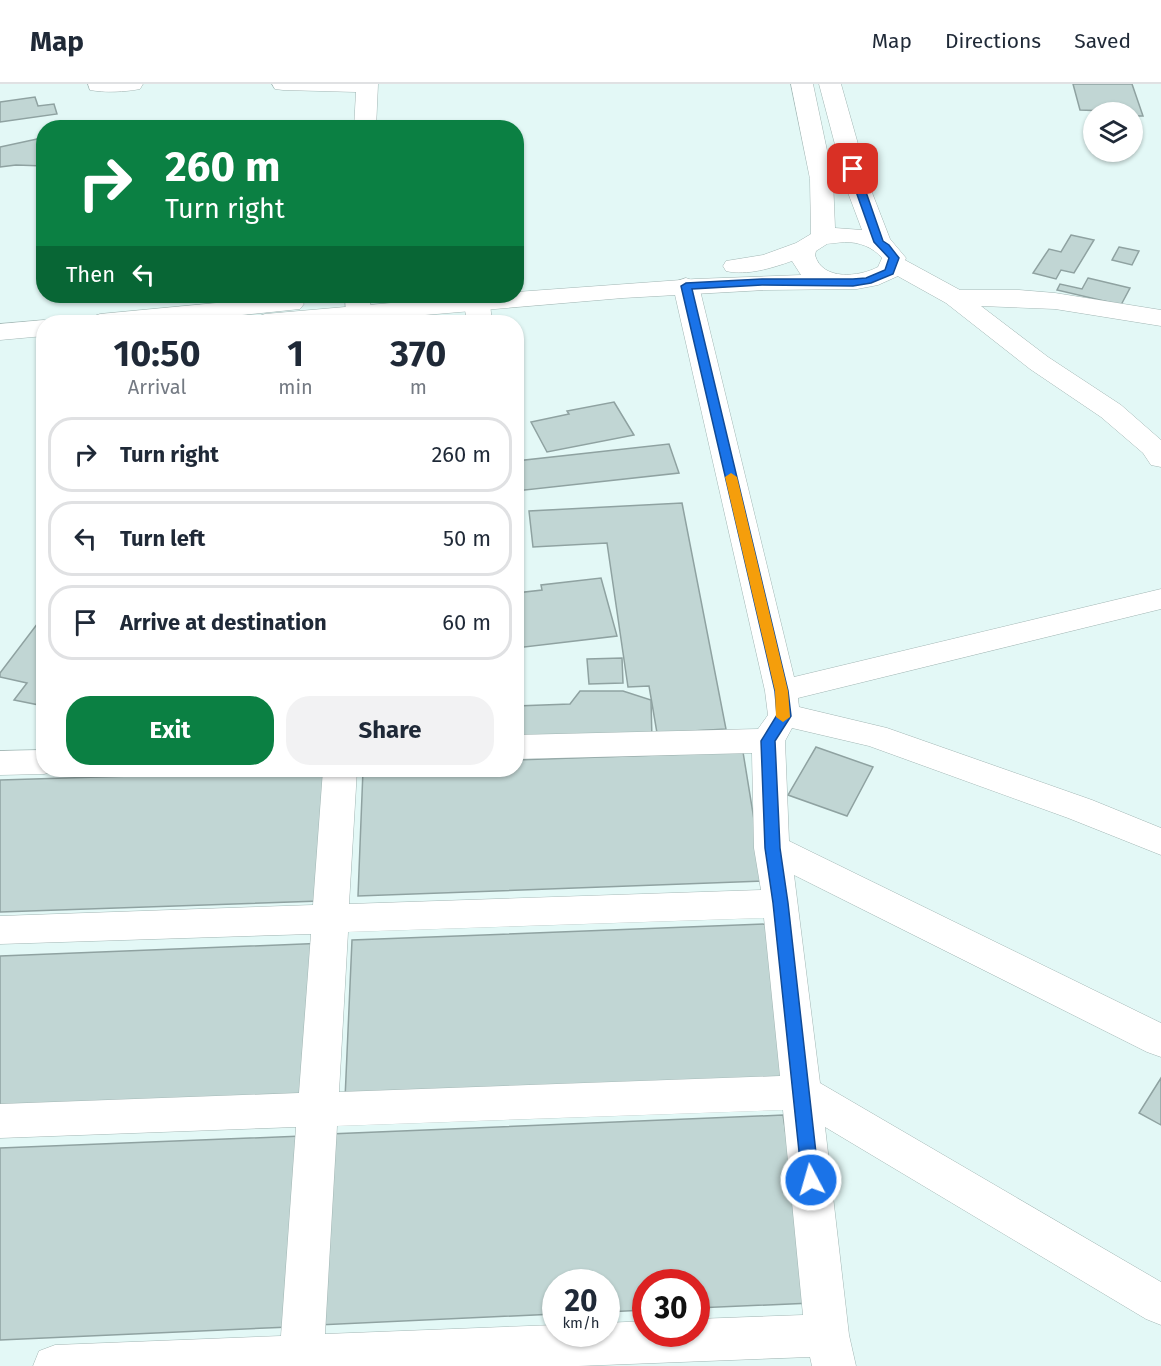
<!DOCTYPE html>
<html lang="en">
<head>
<meta charset="utf-8">
<style>
  body { margin:0; font-family:"Fira Sans",sans-serif; background:#f2f2f3; color:#1f2937; height:100vh; display:flex; flex-direction:column; font-size:22px; white-space:nowrap }
  * { box-sizing:border-box; margin:0 }
  p { font-size:20px; color:#747a83 }
  .icon { flex:none; width:33px; height:33px; fill:none; stroke:currentColor; stroke-width:2; stroke-linecap:round; stroke-linejoin:round }
  .map { position:relative; flex:1; overflow:hidden }
  .details { position:absolute; left:36px; top:231px; width:488px; height:462px; display:flex; flex-direction:column; background:#fff; border-radius:24px; box-shadow:0 2px 4px #0004 }
  .details>* { flex:none }
  .banner { position:absolute; left:36px; top:36px; width:488px; height:183px; border-radius:24px; box-shadow:0 2px 4px #0004; background:#0b8043; color:#fff; overflow:hidden }
  .fabs { position:absolute; left:1083px; top:18px; display:grid; gap:12px }
  .fabs a { display:grid; place-items:center; width:60px; height:60px; border-radius:50%; background:#fff; box-shadow:0 2px 4px #0004; font-size:30px }
  .speed { position:absolute; left:542px; top:1185px; display:flex; gap:12px; font-size:30px; font-weight:700; text-align:center }
  .speed>* { display:grid; place-content:center; width:78px; height:78px; border-radius:50%; background:#fff; box-shadow:0 2px 4px #0004; line-height:1 }
  .speed small { font-size:15px; font-weight:400 }
  .speed .limit { border:9px solid #d22; background:#fff; color:#111 }
  .pin { position:absolute; display:grid; place-items:center; width:51px; height:51px; color:#fff; margin:-26px; border-radius:12px; box-shadow:0 3px 9px #0006 }
  .me { position:absolute; width:66px; margin:-33px; rotate:354deg; stroke-linejoin:round; filter:drop-shadow(0 0 4px #0008) }
  .turn { display:flex; align-items:center; gap:21px; height:126px; padding:0 30px; font-size:27px }
  .turn .icon { width:78px; height:78px; stroke-width:2.5 }
  .turn b { display:block; font-size:42px; line-height:51px }
  .then { display:flex; align-items:center; height:57px; padding:0 30px; background:#0003; gap:12px; font-size:22px }
  .eta { display:flex; justify-content:space-evenly; align-items:center; height:102px; text-align:center }
  .eta b { font-size:36px; font-weight:700; line-height:42px }
  .primary-button { display:flex; gap:12px; margin-top:auto; padding:12px 30px }
  .primary-button a { flex:1; height:69px; border-radius:24px; background:#0b8043; color:#fff; font-size:24px; font-weight:700; line-height:69px; text-align:center }
  .primary-button a+a { background:#f2f2f3; color:#1f2937 }
  ul { padding:0; list-style:none }
  li { display:flex; align-items:center; gap:18px; height:75px; margin:0 12px 9px; padding:0 18px; border:3px solid #e0e1e3; border-radius:24px }
  li div { flex:1 }
  li b { display:block; font-size:22px }
  li em { font-style:normal }
  header { display:flex; align-items:center; gap:36px; box-sizing:border-box; height:84px; padding:0 30px; background:#fff; border-bottom:2px solid #e0e1e3 }
  header strong { font-size:28px }
  nav { display:flex; gap:33px; margin-inline-start:auto; font-size:21px }
  .map>svg:first-child { display:block }
  .building { fill:#c1d6d4; stroke:#8fa2a1; stroke-width:1.5 }
  .lines { fill:none; stroke-linecap:round; stroke-linejoin:round }
  .minor-casing { stroke:#a2b6b4; stroke-width:1 }
  .secondary-casing { stroke:#a2b6b4; stroke-width:1 }
  .minor { fill:#fff; fill-rule:evenodd }
  .secondary { fill:#fff; fill-rule:evenodd }
  .route { fill:#1a73e8; stroke:#114b97; stroke-width:1.5 }
  .slow { fill:#f59e0b }
</style>
</head>
<body>
<header>
<strong>Map</strong>
<nav><a>Map</a><a>Directions</a><a>Saved</a></nav>
</header>
<div class="map">
<svg width="1161" height="1282" viewBox="0 0 1161 1282">
  <rect width="100%" height="100%" fill="#e3f8f6"/>
  <g class="building">
    <polygon points="1073,0 1132,0 1143,32 1132,32 1132,28 1080,26"/>
    <polygon points="35,13 38,22 54,20 57,30 0,38 0,18"/>
    <polygon points="37,55 44,55 44,82 16,81 0,83 0,63"/>
    <polygon points="1071,151 1094,156 1074,189 1061,186 1056,195 1033,189 1049,165 1061,168"/>
    <polygon points="1119,163 1139,167 1132,181 1112,176"/>
    <polygon points="1088,194 1130,204 1121,221 1057,206 1060,200 1082,205"/>
    <polygon points="614,318 634,351 547,368 531,338 569,330 567,327"/>
    <polygon points="669,360 679,389 516,407 516,377"/>
    <polygon points="682,419 726,645 657,649 649,602 628,603 607,459 533,463 529,427"/>
    <polygon points="601,494 617,552 516,564 516,509 542,506 541,501"/>
    <polygon points="41,535 44,535 44,622 14,616 27,599 0,593 0,589"/>
    <polygon points="622,574 623,599 589,600 587,575"/>
    <polygon points="580,607 623,607 651,616 652,656 516,656 516,622 570,620"/>
    <polygon points="816,663 873,683 847,732 788,711"/>
    <polygon points="743,668 764,797 358,812 363,686 516,686 516,676"/>
    <polygon points="328,686 320,817 0,828 0,696"/>
    <polygon points="767,840 792,996 345,1015 352,856"/>
    <polygon points="327,859 318,1018 0,1031 0,872"/>
    <polygon points="1161,994 1161,1041 1139,1029"/>
    <polygon points="783,1031 812,1219 696,1224 696,1198 645,1198 645,1226 606,1228 606,1198 555,1198 555,1230 318,1241 329,1050"/>
    <polygon points="302,1052 290,1243 0,1256 0,1064"/>
  </g>
  <g class="lines">
    <g class="minor-casing">
      <g id="minor">
        <path d="M88,0H143L140,5C125,8 105,9 90,6Z"/>
        <polygon points="272,0 378,0 376,44 354,44 356,8 283,6 275,5"/>
        <polygon points="894,173 903,175 960,206 1019,206 1055,209 1161,226 1161,242 1055,225 981,222 1048,273 1121,321 1161,356 1161,383 1151,381 1143,369 1101,333 1030,285 946,219 885,185 882,180 885,175"/>
        <path d="M686,194L695,197L699,202L794,593L1161,505V525L798,614L799,623L887,644L1092,716L1161,744V771L1068,734L869,662L792,644L785,657L789,757L1161,939V973L1147,968L794,791L820,999L1161,1198V1241L1146,1235L825,1043L849,1251L856,1282H812L810,1273L578,1282H33L39,1267L55,1261L281,1252L296,1043L0,1054V1020L299,1009L311,850L0,860V832L313,821L323,686H357L349,820L761,806L754,764L752,669L516,675V651L758,645L768,631L765,607L673,202L677,197ZM764,834L780,992L339,1008L348,848ZM783,1026L803,1231L696,1235V1250H645V1237L606,1239V1250H555V1241L325,1250L337,1042Z"/>
        <polygon points="345,212 369,212 372,230 368,235 359,238 350,235 346,230"/>
        <polygon points="477,212 486,215 490,220 492,238 467,238 464,220 468,215"/>
        <polygon points="44,666 44,686 56,687 44,690 0,691 0,667"/>
      </g>
    </g>
    <g class="secondary-casing">
      <g id="secondary">
        <path d="M791,0H813L833,95L835,144L862,146L847,106L819,0H841L871,106L890,155L906,174L898,192L878,201L857,205L766,206L623,214L343,238H252L256,233L265,230L471,212H516V208L695,195L801,191L792,177C772,184 747,192 726,187L723,182L726,177L763,171L796,159L811,150L810,95ZM845,158C859,158 873,163 882,174L878,183C859,193 822,197 815,171L816,167L827,160Z"/>
        <polygon points="291,212 300,215 304,220 300,225 176,238 87,238 91,233 100,230"/>
        <polygon points="44,236 53,238 44,238 44,252 0,256 0,240"/>
      </g>
    </g>
    <use href="#minor" class="minor"/>
    <use href="#secondary" class="secondary"/>
  </g>
  <polygon class="route" points="853,82 858,85 883,157 889,161 899,174 893,190 871,199 853,202 762,201 692,205 788,607 791,632 775,657 780,764 788,819 819,1096 817,1102 811,1104 805,1102 802,1096 773,819 765,764 761,657 777,631 775,607 681,202 686,199 762,195 853,195 866,194 885,186 889,174 874,158 848,85"/>
  <polygon class="slow" points="731,389 737,393 788,607 790,633 783,638 776,633 775,607 725,393"/>
</svg>
<div class="fabs">
<a><svg class="icon" aria-label="layers" viewBox="0 0 24 24"><path d="M12 4l9 5-9 5-9-5zM3 14l9 5 9-5"/></svg></a>
</div>
<div class="speed"><div>20<small>km/h</small></div><div class="limit">30</div></div>
<div class="pin" style="left:853px;top:85px;background:#d93025"><svg class="icon" aria-label="arrive" viewBox="0 0 24 24"><path d="M6 21V4h12l-3 4 3 4H6"/></svg></div>
<svg class="me" style="left:811px;top:1096px" viewBox="-20 -20 40 40"><circle r="17" fill="#1a73e8" stroke="#fff" stroke-width="3"/><path d="M0-11L8 9 0 5-8 9z" fill="#fff"/></svg>
<div class="banner">
<div class="turn"><svg class="icon" aria-label="right" viewBox="0 0 24 24"><path d="M7 20v-9h11M14 6l5 5-5 5"/></svg><div><b>260 m</b>Turn right</div></div>
<div class="then">Then<svg class="icon" aria-label="left" viewBox="0 0 24 24"><path d="M17 20v-9H6M10 6l-5 5 5 5"/></svg></div>
</div>
<section class="details">
<div class="eta">
<div><b>10:50</b><p>Arrival</p></div>
<div><b>1</b><p>min</p></div>
<div><b>370</b><p>m</p></div>
</div>
<ul>
<li><svg class="icon" aria-label="right" viewBox="0 0 24 24"><path d="M7 20v-9h11M14 6l5 5-5 5"/></svg><div><b>Turn right</b></div><em>260 m</em></li>
<li><svg class="icon" aria-label="left" viewBox="0 0 24 24"><path d="M17 20v-9H6M10 6l-5 5 5 5"/></svg><div><b>Turn left</b></div><em>50 m</em></li>
<li><svg class="icon" aria-label="arrive" viewBox="0 0 24 24"><path d="M6 21V4h12l-3 4 3 4H6"/></svg><div><b>Arrive at destination</b></div><em>60 m</em></li>
</ul>
<div class="primary-button"><a>Exit</a><a>Share</a></div>
</section>
</div>
</body>
</html>
